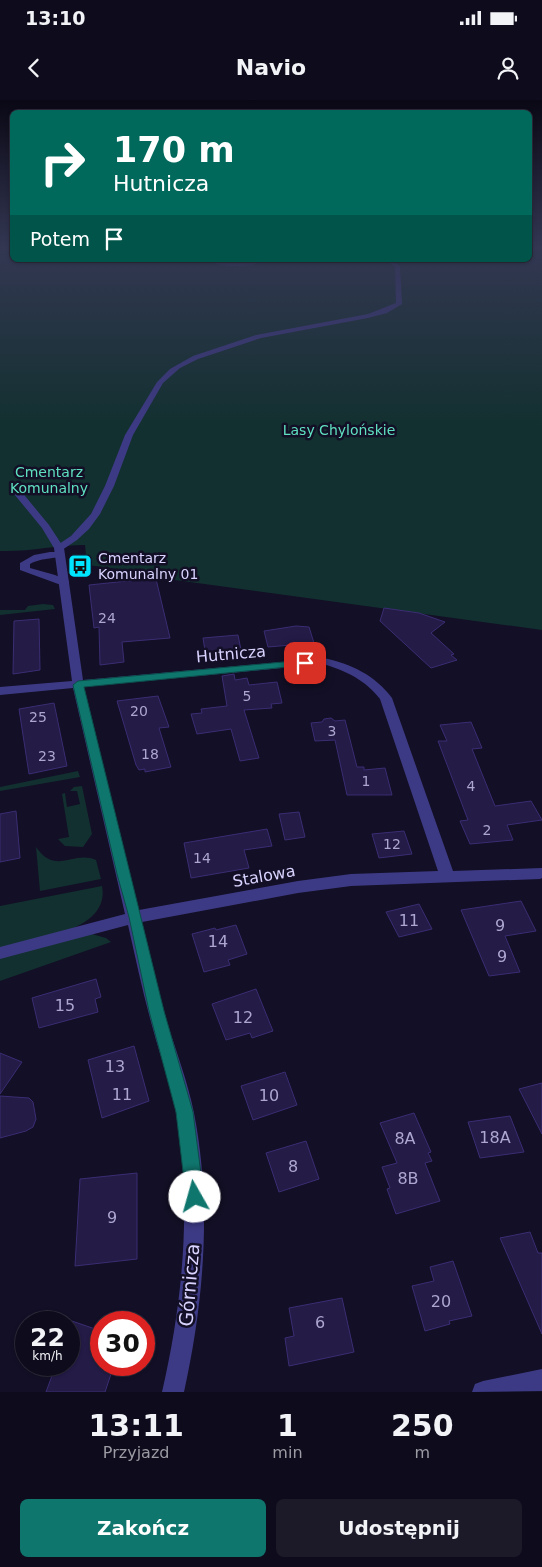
<!DOCTYPE html>
<html lang="pl">
<head>
<meta charset="utf-8">
<style>
  body { margin:0; font-family:"DejaVu Sans",sans-serif; background:#1c1929; color:#f1f3f6; height:100vh; display:flex; flex-direction:column; font-size:19px; white-space:nowrap }
  * { box-sizing:border-box; margin:0 }
  p { font-size:16px; color:#9b9ba3 }
  .icon { flex:none; width:28px; height:28px; fill:none; stroke:currentColor; stroke-width:2; stroke-linecap:round; stroke-linejoin:round }
  .map { position:relative; height:1292px; overflow:hidden }
  .drawer { display:flex; flex-direction:column; background:#0e0b1c; flex:1 }
  .drawer>* { flex:none }
  .top-card { position:absolute; left:10px; top:10px; width:522px; height:152px; border-radius:8px; box-shadow:0 1px 4px #0004,0 0 0 1px #2e2b3b; background:#00695c; color:#fff; overflow:hidden }
  .speed { position:absolute; left:15px; top:1211px; display:flex; gap:10px; font-size:25px; font-weight:700; text-align:center }
  .speed>* { display:grid; place-content:center; width:65px; height:65px; border-radius:50%; background:#0e0b1c; box-shadow:0 1px 4px #0004,0 0 0 1px #2e2b3b; line-height:1 }
  .speed small { font-size:12px; font-weight:400 }
  .speed .limit { border:8px solid #d22; background:#fff; color:#111 }
  .pin { position:absolute; display:grid; place-items:center; width:42px; height:42px; color:#fff; margin:-21px; border-radius:10px; box-shadow:0 2px 8px #0006 }
  .me { position:absolute; width:55px; margin:-28px; rotate:353deg; stroke-linejoin:round; filter:drop-shadow(0 0 4px #0008) }
  .turn { display:flex; align-items:center; gap:18px; height:105px; padding:0 20px; font-size:22px }
  .turn .icon { width:65px; height:65px; stroke-width:2.5 }
  .turn b { display:block; font-size:35px; line-height:42px }
  .then { display:flex; align-items:center; height:48px; padding:0 20px; background:#0003; gap:10px; font-size:19px }
  .eta { display:flex; justify-content:space-evenly; align-items:center; height:85px; text-align:center }
  .eta b { font-size:30px; font-weight:800; line-height:35px }
  .button { display:flex; gap:10px; margin-top:auto; padding:10px 20px }
  .button a { flex:1; height:58px; border-radius:8px; background:#0f766e; color:#fff; font-size:20px; font-weight:800; line-height:58px; text-align:center }
  .button a+a { background:#1c1929; color:#f1f3f6 }
  .status { display:flex; justify-content:space-between; align-items:center; height:35px; padding:0 25px; background:#0e0b1c; direction:ltr }
  .status svg { height:14px; fill:currentColor }
  header { display:flex; justify-content:space-between; align-items:center; height:65px; padding:0 20px; background:#0e0b1c; font-size:22px; font-weight:800 }
  .map>svg:first-child { display:block }
  .green { fill:#12302f }
  .building { fill:#241b47; stroke:#3b2d73 }
  .lines { fill:none; stroke-linecap:round; stroke-linejoin:round }
  .lane { fill:#3d3a85; fill-rule:evenodd }
  .street { fill:#3d3a85; fill-rule:evenodd }
  .route { fill:#0f766e; stroke:#0a4d48 }
  .labels { text-anchor:middle; dominant-baseline:central; stroke-width:5; stroke-linejoin:round; paint-order:stroke }
  .far-park-label { font-size:14px; fill:#5fe0c0; stroke:#130f26 }
  .far-poi-label { font-size:14px; fill:#d9d4ff; stroke:#130f26; text-anchor:start }
  .number-label { font-size:14px; fill:#aca6d1 }
  .street-label { font-size:16px; fill:#d9d4ff; stroke:#130f26 }
  .near-number-label { font-size:16px; fill:#aca6d1 }
  .near-street-label { font-size:19px; fill:#d9d4ff; stroke:#130f26 }
</style>
</head>
<body>
<div class="status"><b>13:10</b><svg viewBox="0 0 49 12"><path d="M0 12V9h3v3zM5 12V6h3v6zM10 12V3h3v9zM15 12V0h3v12zM26 1h20v11H26zM47 4h2v5h-2z"/></svg></div>
<header><svg class="icon" aria-label="back" viewBox="0 0 24 24"><path d="M15 5l-7 7 7 7"/></svg>Navio<svg class="icon" aria-label="person" viewBox="0 0 24 24"><circle cx="12" cy="8" r="4"/><path d="M4 21q1-7 8-7t8 7"/></svg></header>
<div class="map">
<svg width="542" height="1292" viewBox="0 0 542 1292">
  <rect width="100%" height="100%" fill="#130f26"/>
  <g class="green">
    <path d="M0,149H12V160H530V149H542V530L175,480L173,476L87,465L85,445C56,445 29,452 0,451Z"/>
    <polygon points="43,504 53,505 55,509 0,515 0,510 25,510 28,506"/>
    <polygon points="78,671 80,677 0,691 0,687"/>
    <polygon points="82,686 92,734 83,747 65,746 58,739 69,737 62,694 65,693 67,707 80,704 77,691 70,691 74,687"/>
    <path d="M36,747C56,776 73,750 96,760L101,779L40,791Z"/>
    <path d="M102,786C111,832 31,840 0,848V806Z"/>
    <polygon points="92,834 106,838 111,842 0,881 0,857"/>
  </g>
  <g class="building">
    <polygon points="147,479 156,479 170,538 122,542 124,562 100,565 99,527 94,528 89,485"/>
    <polygon points="384,508 419,513 445,522 431,533 454,554 451,555 457,560 431,568 380,521"/>
    <polygon points="39,519 40,570 13,574 14,521"/>
    <polygon points="296,526 309,527 314,543 268,547 264,531"/>
    <polygon points="238,535 242,555 206,557 203,538"/>
    <polygon points="234,574 235,580 247,578 249,585 277,582 282,603 271,604 272,608 244,610 259,658 240,661 231,629 197,634 191,614 202,613 201,609 227,606 222,576"/>
    <polygon points="158,596 169,627 159,628 171,667 145,672 145,669 139,670 136,665 117,601"/>
    <polygon points="54,603 67,666 29,674 19,609"/>
    <polygon points="331,618 335,621 345,620 357,667 364,667 364,670 385,668 392,695 347,695 335,640 315,641 311,623 322,622 324,619"/>
    <polygon points="471,622 482,648 472,649 495,706 531,701 542,720 507,725 513,740 470,744 460,721 468,720 438,641 447,641 440,625"/>
    <polygon points="16,711 20,758 0,762 0,714"/>
    <polygon points="299,712 305,737 285,740 279,714"/>
    <polygon points="267,729 272,746 244,750 249,768 191,778 184,743"/>
    <polygon points="404,731 412,754 379,758 372,734"/>
    <polygon points="521,801 536,831 505,836 520,872 489,876 461,810"/>
    <polygon points="419,804 432,829 399,837 386,812"/>
    <polygon points="236,825 247,854 228,860 230,865 204,872 192,834 215,828 216,830"/>
    <polygon points="96,879 101,897 95,899 98,912 39,928 32,898"/>
    <polygon points="256,889 273,931 252,938 250,933 226,940 212,904"/>
    <polygon points="134,946 149,1001 102,1018 88,960"/>
    <polygon points="0,953 22,962 0,994"/>
    <polygon points="285,972 297,1005 253,1020 241,986"/>
    <polygon points="542,983 542,1034 519,989"/>
    <polygon points="0,996 29,998 33,1002 36,1019 33,1027 26,1031 0,1038"/>
    <polygon points="414,1013 431,1052 428,1053 432,1061 425,1063 440,1101 396,1114 387,1089 390,1088 382,1067 397,1063 380,1023"/>
    <polygon points="510,1016 524,1052 480,1058 468,1022"/>
    <polygon points="306,1041 319,1079 279,1092 266,1053"/>
    <polygon points="137,1073 137,1159 75,1166 80,1079"/>
    <polygon points="530,1132 538,1153 542,1153 542,1234 500,1138"/>
    <polygon points="453,1161 472,1216 449,1221 450,1224 425,1231 412,1186 434,1181 430,1167"/>
    <polygon points="342,1198 354,1252 289,1266 285,1238 294,1236 289,1208"/>
    <polygon points="69,1220 101,1231 101,1265 114,1265 105,1292 46,1292 56,1265 69,1265"/>
  </g>
  <g class="lines">
    <g class="lane">
      <path d="M206,160L236,162L267,160C252,168 221,168 206,160Z"/>
      <polygon points="386,160 391,160 400,166 402,204 387,213 368,218 261,238 198,259 180,268 163,283 133,335 114,386 100,414 89,429 77,440 62,450 56,450 56,446 71,436 91,414 105,386 125,335 157,282 170,269 193,256 256,235 368,214 396,203 395,167"/>
      <path d="M50,452H60L65,455C59,459 42,457 30,464V468L55,475L69,481V485H61L20,470V463L34,455Z"/>
    </g>
    <g class="street">
      <path d="M10,385H16L49,425L64,448L83,580L324,558C351,564 375,575 392,598L453,771L542,768V778L540,779L351,786L298,793L142,822C151,856 158,891 168,925C177,954 188,983 194,1013C212,1105 204,1201 184,1292H162C183,1201 192,1106 176,1013C171,985 160,956 153,929C143,894 136,860 128,825L0,859V847L125,814L73,588L0,595V587L72,581L54,448L42,428L10,389ZM323,564C347,571 365,580 380,599L438,771L351,774L298,781L139,810L84,587Z"/>
      <polygon points="542,1269 542,1291 472,1292 475,1284 483,1281"/>
    </g>
  </g>
  <linearGradient id="sky" x2="0" y2="1"><stop stop-color="#0a0815"/><stop offset="0.45" stop-color="#333752"/><stop offset="1" stop-color="#333752" stop-opacity="0"/></linearGradient>
  <rect width="542" height="329" fill="url(#sky)"/>
  <polygon class="route" points="305,560 310,563 308,565 84,587 164,911 193,1012 204,1097 202,1103 195,1106 189,1103 186,1097 176,1012 149,911 129,817 117,774 73,585 78,581"/>
  <defs>
    <g id="bus-square" transform="scale(1.25)"><rect x="-9" y="-9" width="18" height="18" rx="4" fill="#00e5ff" stroke="#130f26"/><path d="M-5-6H5V4H4V6H2V4H-2V6H-4V4H-5ZM-3.5-4V0h7V-4ZM-3.5 1.2v1.5H-2V1.2ZM2 1.2v1.5H3.5V1.2Z" fill="#111"/></g>
  </defs>
  <g fill-rule="evenodd">
    <use href="#bus-square" x="80" y="466"/>
  </g>
  <g class="labels">
    <g class="far-park-label">
      <text x="339" y="330">Lasy Chylońskie</text>
      <text x="49" y="372">Cmentarz<tspan x="49" dy="16">Komunalny</tspan></text>
    </g>
    <g class="far-poi-label">
      <text x="98" y="458">Cmentarz<tspan x="98" dy="16">Komunalny 01</tspan></text>
    </g>
    <g class="number-label">
      <text x="107" y="518">24</text>
      <text x="247" y="596">5</text>
      <text x="139" y="611">20</text>
      <text x="38" y="617">25</text>
      <text x="332" y="631">3</text>
      <text x="150" y="654">18</text>
      <text x="47" y="656">23</text>
      <text x="366" y="681">1</text>
      <text x="471" y="686">4</text>
      <text x="487" y="730">2</text>
      <text x="392" y="744">12</text>
      <text x="202" y="758">14</text>
    </g>
    <g class="street-label">
      <text transform="translate(231 554) rotate(-5)">Hutnicza</text>
      <text transform="translate(264 776) rotate(-10)">Stalowa</text>
    </g>
    <g class="near-number-label">
      <text x="409" y="820">11</text>
      <text x="500" y="825">9</text>
      <text x="218" y="841">14</text>
      <text x="502" y="856">9</text>
      <text x="65" y="905">15</text>
      <text x="243" y="917">12</text>
      <text x="115" y="966">13</text>
      <text x="122" y="994">11</text>
      <text x="269" y="995">10</text>
      <text x="495" y="1037">18A</text>
      <text x="405" y="1038">8A</text>
      <text x="293" y="1066">8</text>
      <text x="408" y="1078">8B</text>
      <text x="112" y="1117">9</text>
      <text x="441" y="1201">20</text>
      <text x="320" y="1222">6</text>
    </g>
    <g class="near-street-label">
      <text transform="translate(189 1185) rotate(-85)">Górnicza</text>
    </g>
  </g>
</svg>
<div class="speed"><div>22<small>km/h</small></div><div class="limit">30</div></div>
<div class="pin" style="left:305px;top:563px;background:#d93025"><svg class="icon" aria-label="arrive" viewBox="0 0 24 24"><path d="M6 21V4h12l-3 4 3 4H6"/></svg></div>
<svg class="me" style="left:195px;top:1097px" viewBox="-20 -20 40 40"><circle r="19" fill="#fff"/><path d="M0-13L10 11 0 6-10 11z" fill="#0f766e"/></svg>
<div class="top-card">
<div class="turn"><svg class="icon" aria-label="right" viewBox="0 0 24 24"><path d="M7 20v-9h11M14 6l5 5-5 5"/></svg><div><b>170 m</b>Hutnicza</div></div>
<div class="then">Potem<svg class="icon" aria-label="arrive" viewBox="0 0 24 24"><path d="M6 21V4h12l-3 4 3 4H6"/></svg></div>
</div>
</div>
<section class="drawer">
<div class="eta">
<div><b>13:11</b><p>Przyjazd</p></div>
<div><b>1</b><p>min</p></div>
<div><b>250</b><p>m</p></div>
</div>
<div class="button"><a>Zakończ</a><a>Udostępnij</a></div>
</section>
</body>
</html>
